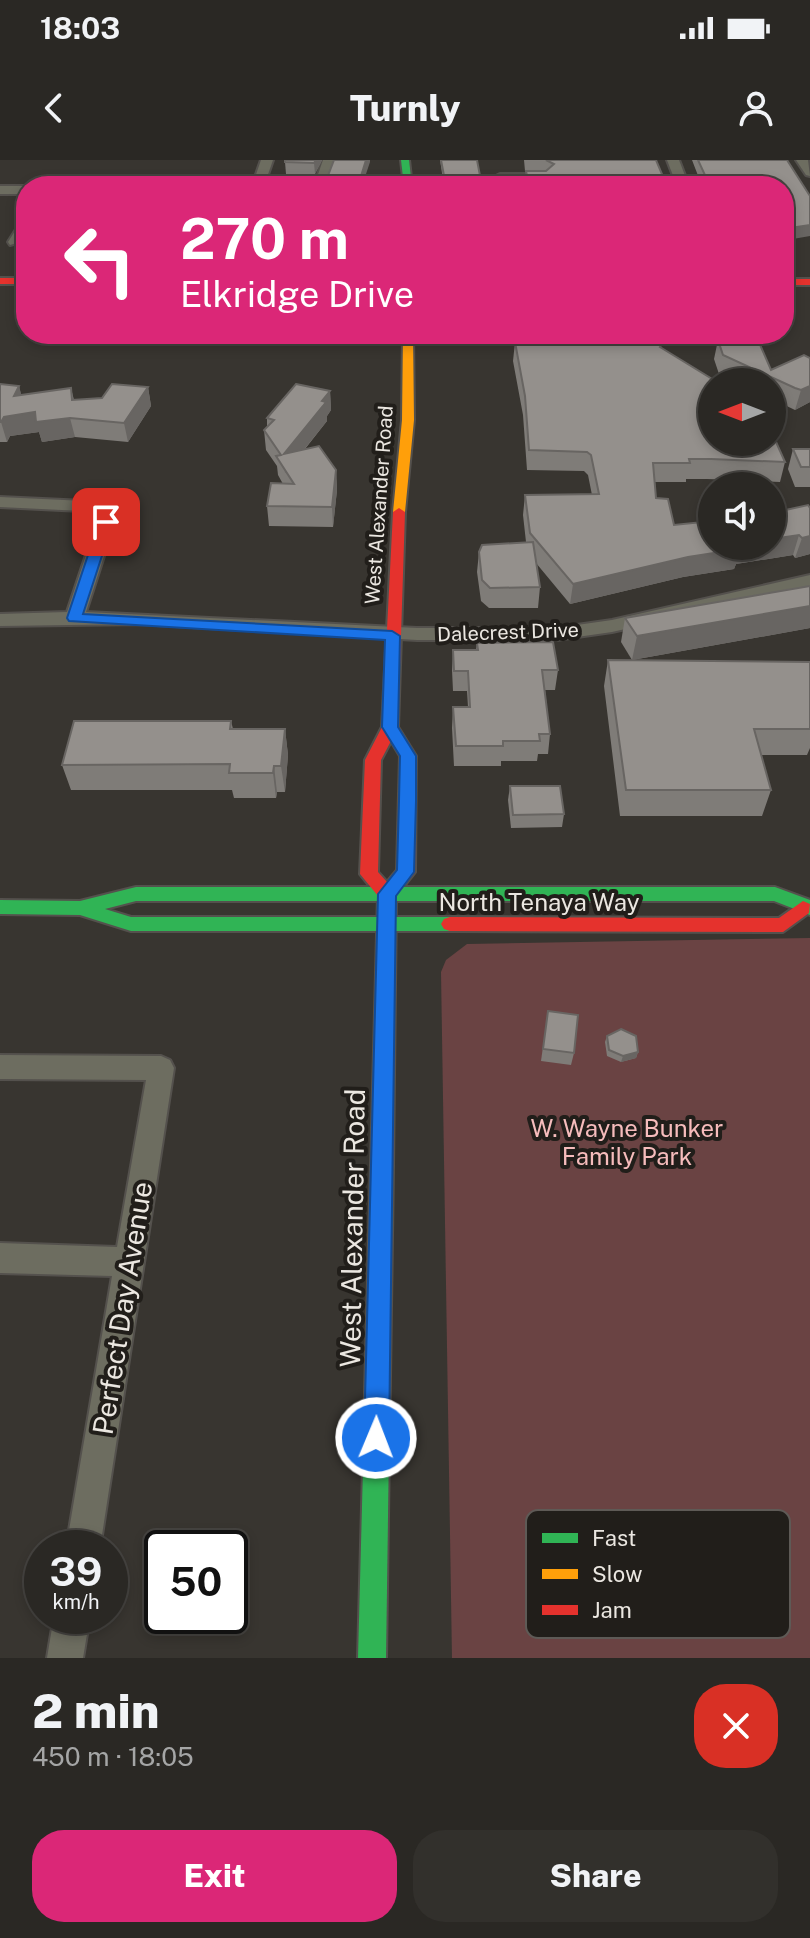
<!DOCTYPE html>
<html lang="en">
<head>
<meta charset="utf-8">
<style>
  body { margin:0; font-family:"Public Sans",sans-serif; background:#32302c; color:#f1f3f6; height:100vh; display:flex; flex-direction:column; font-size:30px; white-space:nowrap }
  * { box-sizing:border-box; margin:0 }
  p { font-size:26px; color:#a5a6a6 }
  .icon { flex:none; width:44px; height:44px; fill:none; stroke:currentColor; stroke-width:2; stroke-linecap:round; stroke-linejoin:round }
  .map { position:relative; height:1498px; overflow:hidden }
  .drawer { display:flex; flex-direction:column; background:#2a2824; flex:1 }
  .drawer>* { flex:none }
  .hud { position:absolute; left:16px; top:16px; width:778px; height:168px; border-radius:32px; box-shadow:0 4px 12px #0003,0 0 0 2px #464441; background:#db2777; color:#fff; overflow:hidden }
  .needle { width:52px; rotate:270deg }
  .controls { position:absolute; left:698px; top:208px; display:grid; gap:16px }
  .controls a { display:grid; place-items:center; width:88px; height:88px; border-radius:50%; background:#2a2824; box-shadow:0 4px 12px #0003,0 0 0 2px #464441; font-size:40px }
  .speed { position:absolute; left:24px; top:1370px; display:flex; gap:16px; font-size:40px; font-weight:700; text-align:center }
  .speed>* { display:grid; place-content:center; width:104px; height:104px; border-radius:50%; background:#2a2824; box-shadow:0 4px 12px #0003,0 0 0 2px #464441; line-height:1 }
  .speed small { font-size:20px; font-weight:400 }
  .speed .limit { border:4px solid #111; border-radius:12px; background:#fff; color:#111 }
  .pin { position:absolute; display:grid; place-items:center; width:68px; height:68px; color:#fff; margin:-34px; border-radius:16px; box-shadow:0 4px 12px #0006 }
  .me { position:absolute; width:88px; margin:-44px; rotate:1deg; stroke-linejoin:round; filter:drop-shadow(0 0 6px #0008) }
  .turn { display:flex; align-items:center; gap:28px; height:168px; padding:0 32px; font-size:36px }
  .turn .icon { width:104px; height:104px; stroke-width:2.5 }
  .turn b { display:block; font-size:56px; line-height:68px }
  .round { display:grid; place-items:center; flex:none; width:84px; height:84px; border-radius:32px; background:#32302c }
  .overview { display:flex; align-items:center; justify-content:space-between; height:136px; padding:0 32px }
  h1 { font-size:48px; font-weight:800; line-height:60px }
  .primary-button { display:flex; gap:16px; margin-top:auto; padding:16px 32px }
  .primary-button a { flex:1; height:92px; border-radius:32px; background:#db2777; color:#fff; font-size:32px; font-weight:800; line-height:92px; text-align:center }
  .primary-button a+a { background:#32302c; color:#f1f3f6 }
  .status { display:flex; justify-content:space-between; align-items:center; height:56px; padding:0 40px; background:#2a2824; direction:ltr }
  .status svg { height:22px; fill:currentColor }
  header { display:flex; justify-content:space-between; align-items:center; height:104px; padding:0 32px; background:#2a2824; font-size:36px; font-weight:800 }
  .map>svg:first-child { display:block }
  .green { fill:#6a4343 }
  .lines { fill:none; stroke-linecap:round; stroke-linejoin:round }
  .street-casing { stroke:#54514d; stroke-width:4 }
  .fast-casing { stroke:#54514d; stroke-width:4 }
  .slow-casing { stroke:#54514d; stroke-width:4 }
  .jam-casing { stroke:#54514d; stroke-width:4 }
  .street { fill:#6d6d60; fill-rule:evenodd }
  .fast { fill:#30b455; fill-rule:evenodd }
  .slow { fill:#ff9f0a; fill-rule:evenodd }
  .jam { fill:#e5322d; fill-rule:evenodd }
  .wall { fill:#7f7c78 }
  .shaded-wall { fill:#686562 }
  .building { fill:#94908c; stroke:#686562; stroke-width:2 }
  .route { fill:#1a73e8; stroke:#114b97; stroke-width:2 }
  .labels { text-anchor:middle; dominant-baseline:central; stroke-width:8; stroke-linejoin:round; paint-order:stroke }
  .far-street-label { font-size:20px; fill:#ebe7e1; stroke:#211e1a }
  .street-label { font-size:24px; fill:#ebe7e1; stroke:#211e1a }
  .park-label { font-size:24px; fill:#f6bcbc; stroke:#211e1a }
  .near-street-label { font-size:28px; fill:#ebe7e1; stroke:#211e1a }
  .key { fill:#211e1a; stroke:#5e5a56; stroke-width:2 }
  .key-label { font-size:22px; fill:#ebe7e1 }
</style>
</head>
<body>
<div class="status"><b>18:03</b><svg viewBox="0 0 49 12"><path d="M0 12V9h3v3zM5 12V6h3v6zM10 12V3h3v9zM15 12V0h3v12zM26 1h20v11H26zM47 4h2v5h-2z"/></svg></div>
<header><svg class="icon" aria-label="back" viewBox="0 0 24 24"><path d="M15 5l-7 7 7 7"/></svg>Turnly<svg class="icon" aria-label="person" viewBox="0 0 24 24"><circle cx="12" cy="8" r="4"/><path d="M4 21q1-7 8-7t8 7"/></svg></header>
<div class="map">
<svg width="810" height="1498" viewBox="0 0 810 1498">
  <rect width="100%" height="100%" fill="#383530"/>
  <polygon class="green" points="810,778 810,1498 452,1498 441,812 446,800 467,784"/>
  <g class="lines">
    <g class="street-casing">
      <g id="street">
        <polygon points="261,0 273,0 264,26 252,26"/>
        <polygon points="323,0 335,0 326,26 314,26"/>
        <polygon points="667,0 679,0 689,26 677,26"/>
        <polygon points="796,0 808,0 810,16 806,15"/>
        <polygon points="500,14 544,14 550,17 544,20 496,19 494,17"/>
        <rect x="0" y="26" width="26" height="8"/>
        <polygon points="26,59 26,73 20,82 10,85 8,82 22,60"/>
        <polygon points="0,337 85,341 110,350 115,362 86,452 417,468 556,468 612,460 810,415 810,427 612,472 556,480 417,480 139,464 0,466 0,454 67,452 97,362 96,357 82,351 0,347"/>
        <polygon points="0,895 161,896 170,900 174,908 100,1388 66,1388 112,1116 0,1113 0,1083 117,1087 146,920 0,919"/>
        <polygon points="54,1456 90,1456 83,1498 47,1498"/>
      </g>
    </g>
    <g class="fast-casing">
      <g id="fast">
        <polygon points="401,0 409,0 412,26 404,26"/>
        <polygon points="136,727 775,727 810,740 810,755 774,741 136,741 105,749 131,757 450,757 456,759 459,764 456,769 450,771 131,771 80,755 0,754 0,740 80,741"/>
        <polygon points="382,996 390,999 393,1006 386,1498 358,1498 371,1006 374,999"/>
      </g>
    </g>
    <g class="slow-casing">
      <polygon id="slow" points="403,174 413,174 414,260 405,352 399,356 393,352 402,260"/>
    </g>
    <g class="jam-casing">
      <g id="jam">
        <rect x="0" y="118" width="26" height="6"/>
        <rect x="784" y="119" width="26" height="6"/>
        <path d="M399,348L405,352L398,567L416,596L415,712L396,736L393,1006L390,1013L382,1016L374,1013L371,1006L378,736L360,714L365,600L382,567L393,352ZM391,581L400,596L397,710L387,722L378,712L381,600Z"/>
        <polygon points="803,741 810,744 809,753 783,772 450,771 444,769 441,764 444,759 450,757 779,758"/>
      </g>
    </g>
    <use href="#street" class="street"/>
    <use href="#fast" class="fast"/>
    <use href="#slow" class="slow"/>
    <use href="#jam" class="jam"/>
  </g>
  <g class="wall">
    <polygon points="322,0 315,14 286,14 285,2"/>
    <polygon points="440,0 477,0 482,26 444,26"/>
    <polygon points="524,0 656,0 667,26 525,26 526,11 544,11 525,11"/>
    <polygon points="692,0 787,0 810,36 787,80 784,77 784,26 702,26"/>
    <polygon points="718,180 771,210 810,198 810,242 795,250 772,239 772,222 736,222 719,214 714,199"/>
    <polygon points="515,182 662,188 785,302 780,322 707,319 686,319 686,322 655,322 656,338 674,365 712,386 810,348 810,394 795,398 793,395 736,404 734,409 683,417 570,444 536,403 540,427 538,448 489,448 481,441 477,412 479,392 526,382 523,355 525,335 592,335 588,315 584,311 527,310 523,255 513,201"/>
    <polygon points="0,224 19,226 21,235 71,228 74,240 102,238 148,227 151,246 128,282 75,277 42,282 39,272 10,276 7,282 0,282"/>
    <polygon points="330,231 331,250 327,256 327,261 305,289 336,310 337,330 333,367 269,366 267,346 283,324 278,315 277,306 266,290 264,270 267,267 267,258"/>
    <polygon points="793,289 810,289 810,327 795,327 788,309"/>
    <polygon points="810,426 810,468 632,500 621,482 625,458"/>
    <polygon points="477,483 558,510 555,530 545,530 550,574 548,594 538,594 537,601 501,601 501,606 454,606 452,568 453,547 468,547 467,531 453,531 452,510 453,490 476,490"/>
    <polygon points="608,500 810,502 810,588 807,595 761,595 771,630 762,656 620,656 604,526"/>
    <polygon points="231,561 233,569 285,569 288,595 285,632 277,632 276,638 234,638 232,630 71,630 62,605"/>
    <polygon points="510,626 564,654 562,667 511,668 508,640"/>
    <polygon points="548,851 574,893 571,905 541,901"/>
    <polygon points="607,876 638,892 636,898 621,902 607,896 605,882"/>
  </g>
  <g class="shaded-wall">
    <polygon points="316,0 322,0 315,14 314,3"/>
    <polygon points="366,0 370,0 370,2 362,26 358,26"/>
    <polygon points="810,65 810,76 787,80 790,68"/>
    <polygon points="19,226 24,245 35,252 70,258 75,277 42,282 39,272 10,276 7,282 1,262"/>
    <polygon points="810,226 810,242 795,250 801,230"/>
    <polygon points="148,227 151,246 128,282 124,263"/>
    <polygon points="330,231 331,250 327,256 327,261 285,313 284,294"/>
    <polygon points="336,310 337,330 333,367 332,347"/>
    <polygon points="799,375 793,395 736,404 734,409 683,417 570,444 573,424 737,386 772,386 772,379"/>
    <polygon points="810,376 810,394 795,398 802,378"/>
    <polygon points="810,446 810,468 632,500 637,476"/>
    <polygon points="285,569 288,595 285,632 281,606"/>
    <polygon points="274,606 277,632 276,638 273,613"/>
    <polygon points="638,892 636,898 621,902 623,896"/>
  </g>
  <g class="building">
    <polygon points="285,0 316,0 314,3 285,2"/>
    <polygon points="334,0 366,0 358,26 324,26"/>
    <polygon points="441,0 477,0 482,26 446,26"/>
    <polygon points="546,0 656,0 667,26 529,26 526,11 546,11 554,4"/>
    <polygon points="698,0 787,0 810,36 810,65 790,68 784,63 784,26 710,26"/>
    <polygon points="718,180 758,180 771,210 804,195 810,198 810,226 801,230 795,228 723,195"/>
    <polygon points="664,181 660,187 717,222 712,222 712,282 772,282 772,273 785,302 711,299 689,299 690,303 653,303 656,338 668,339 674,365 712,361 712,386 738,386 740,389 688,397 573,424 530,373 525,335 599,334 591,295 587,292 529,290 525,236 515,182"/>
    <polygon points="0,224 19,226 14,236 71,228 72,240 102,238 112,224 148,227 124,263 70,258 36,262 35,252 4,257 1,262 0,262"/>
    <polygon points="296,224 330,231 322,241 326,242 323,246 284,294 319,286 336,310 332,347 267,346 271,323 294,324 276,296 281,295 264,270 274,260 267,258"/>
    <polygon points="793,289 810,289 810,307 801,307"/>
    <polygon points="808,345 810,348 810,376 802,378 799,375 772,379 772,353"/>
    <polygon points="533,382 540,427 490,428 482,420 479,392 482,385"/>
    <polygon points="810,426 810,446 637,476 625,458"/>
    <polygon points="553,482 558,510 542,510 550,574 539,574 540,581 503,581 503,586 456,586 453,547 470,547 468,511 454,511 453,490 478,490 477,483"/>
    <polygon points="608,500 810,502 810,569 754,569 771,630 626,630"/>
    <polygon points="74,561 231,561 230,569 285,569 281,606 274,606 273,613 229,613 230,604 62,605"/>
    <polygon points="510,626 560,626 564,654 513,655"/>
    <polygon points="548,851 578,855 574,893 543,889"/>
    <polygon points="621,869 636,876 638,892 623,896 609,890 607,876"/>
  </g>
  <polygon class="route" points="106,358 113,362 83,454 392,471 400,476 398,567 416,596 416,641 414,712 396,736 389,1278 385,1287 376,1291 367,1287 364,1278 378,734 397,710 399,641 400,596 382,567 385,480 69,461 67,458 99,362"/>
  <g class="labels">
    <g class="far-street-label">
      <text transform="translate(379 345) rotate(-86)">West Alexander Road</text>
      <text transform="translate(508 472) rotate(-2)">Dalecrest Drive</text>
    </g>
    <g class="street-label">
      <text x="539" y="742">North Tenaya Way</text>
    </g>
    <g class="park-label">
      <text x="627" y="968">W. Wayne Bunker<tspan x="627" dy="28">Family Park</tspan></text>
    </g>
    <g class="near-street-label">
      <text transform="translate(352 1068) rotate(-89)">West Alexander Road</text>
      <text transform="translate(122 1148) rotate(-81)">Perfect Day Avenue</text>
    </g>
  </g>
  <rect x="526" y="1350" width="264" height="128" rx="12" class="key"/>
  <rect x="542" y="1373" width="36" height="10" fill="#30b455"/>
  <rect x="542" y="1409" width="36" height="10" fill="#ff9f0a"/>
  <rect x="542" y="1445" width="36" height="10" fill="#e5322d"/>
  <g class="key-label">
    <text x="592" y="1386">Fast</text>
    <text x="592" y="1422">Slow</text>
    <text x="592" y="1458">Jam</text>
  </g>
</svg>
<div class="controls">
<a><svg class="needle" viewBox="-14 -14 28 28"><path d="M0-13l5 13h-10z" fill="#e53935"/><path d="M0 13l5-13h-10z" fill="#a5a6a6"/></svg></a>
<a><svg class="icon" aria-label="sound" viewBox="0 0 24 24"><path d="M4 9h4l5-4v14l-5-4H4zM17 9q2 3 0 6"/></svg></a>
</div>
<div class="speed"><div>39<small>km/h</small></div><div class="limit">50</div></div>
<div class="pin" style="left:106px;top:362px;background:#d93025"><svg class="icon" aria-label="arrive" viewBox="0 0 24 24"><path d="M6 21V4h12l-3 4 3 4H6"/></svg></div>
<svg class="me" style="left:376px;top:1278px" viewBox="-20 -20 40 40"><circle r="17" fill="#1a73e8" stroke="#fff" stroke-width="3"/><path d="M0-11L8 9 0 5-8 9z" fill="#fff"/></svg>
<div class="hud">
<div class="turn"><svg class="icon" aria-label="left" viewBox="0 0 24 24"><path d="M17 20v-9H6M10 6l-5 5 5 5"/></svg><div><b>270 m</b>Elkridge Drive</div></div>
</div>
</div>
<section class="drawer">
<div class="overview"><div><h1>2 min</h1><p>450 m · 18:05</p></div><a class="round" style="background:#d93025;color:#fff"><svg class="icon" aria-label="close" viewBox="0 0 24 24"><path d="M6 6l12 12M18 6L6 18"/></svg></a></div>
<div class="primary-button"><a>Exit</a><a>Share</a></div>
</section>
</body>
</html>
